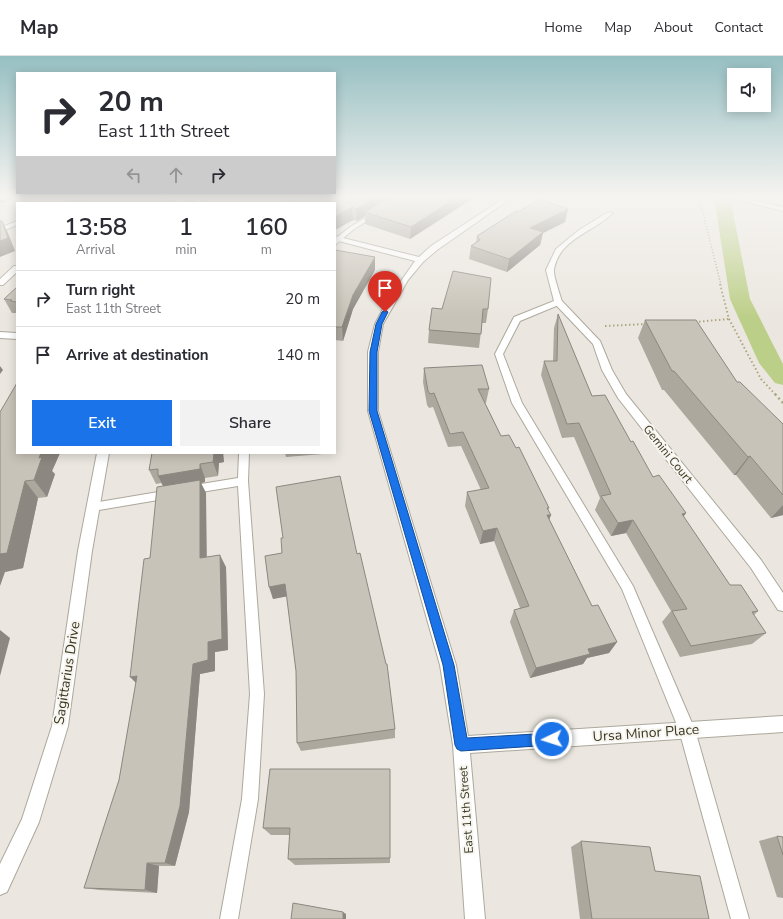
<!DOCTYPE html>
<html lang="en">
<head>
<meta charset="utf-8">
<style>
  body { margin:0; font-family:"Nunito Sans",sans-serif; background:#f2f2f3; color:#2b2b33; height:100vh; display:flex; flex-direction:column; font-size:15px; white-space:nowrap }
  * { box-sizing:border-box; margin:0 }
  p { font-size:13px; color:#7c7c81 }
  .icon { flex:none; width:22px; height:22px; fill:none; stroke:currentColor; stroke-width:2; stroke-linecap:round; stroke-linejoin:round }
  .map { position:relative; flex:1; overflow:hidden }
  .panel { position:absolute; left:16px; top:146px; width:320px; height:252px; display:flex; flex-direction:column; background:#fff; border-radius:0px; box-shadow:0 2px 10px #0003 }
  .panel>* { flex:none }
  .top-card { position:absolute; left:16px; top:16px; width:320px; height:122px; border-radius:0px; box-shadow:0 2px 10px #0003; background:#fff; color:#2b2b33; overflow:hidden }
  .fabs { position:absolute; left:727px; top:12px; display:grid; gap:8px }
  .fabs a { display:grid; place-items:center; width:44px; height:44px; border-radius:0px; background:#fff; box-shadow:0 2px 10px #0003; font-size:20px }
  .pin { position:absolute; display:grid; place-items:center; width:34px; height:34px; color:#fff; margin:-41px -17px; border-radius:50% 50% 50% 0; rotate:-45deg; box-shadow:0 0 4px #0007 }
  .pin .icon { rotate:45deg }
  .me { position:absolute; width:44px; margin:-22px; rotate:266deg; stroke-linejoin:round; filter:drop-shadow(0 0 3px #0008) }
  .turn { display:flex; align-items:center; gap:14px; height:84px; padding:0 16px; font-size:18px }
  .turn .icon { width:52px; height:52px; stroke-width:2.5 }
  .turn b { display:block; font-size:28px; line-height:34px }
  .lanes { display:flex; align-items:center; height:38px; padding:0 16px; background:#0003; justify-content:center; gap:20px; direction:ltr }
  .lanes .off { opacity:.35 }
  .eta { display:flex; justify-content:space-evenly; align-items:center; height:68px; text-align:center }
  .eta b { font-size:24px; font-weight:600; line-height:28px }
  .button { display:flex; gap:8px; margin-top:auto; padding:8px 16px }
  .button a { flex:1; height:46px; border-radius:0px; background:#1a73e8; color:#fff; font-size:16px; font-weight:600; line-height:46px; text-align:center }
  .button a+a { background:#f2f2f3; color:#2b2b33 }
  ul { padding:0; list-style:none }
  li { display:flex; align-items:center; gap:12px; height:56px; padding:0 16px; border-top:1px solid #e1e1e2 }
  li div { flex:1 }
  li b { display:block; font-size:15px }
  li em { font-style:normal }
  header { display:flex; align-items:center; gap:24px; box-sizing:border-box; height:56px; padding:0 20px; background:#fff; border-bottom:1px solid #e1e1e2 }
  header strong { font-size:19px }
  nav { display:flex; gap:22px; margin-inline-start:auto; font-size:14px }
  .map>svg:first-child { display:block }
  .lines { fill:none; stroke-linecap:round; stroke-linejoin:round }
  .canal { fill:#bccf88; fill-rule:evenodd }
  .lane-casing { stroke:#aca89b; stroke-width:2 }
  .street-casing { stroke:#aca89b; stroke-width:2 }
  .secondary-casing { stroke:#ada896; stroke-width:2 }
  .path-far2 { stroke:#aea581; stroke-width:1.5; stroke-dasharray:1 2; stroke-linecap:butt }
  .path-far1 { stroke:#aea581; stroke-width:2; stroke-dasharray:1.5 2.5; stroke-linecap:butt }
  .path { stroke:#aea581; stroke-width:2.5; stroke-dasharray:2 3; stroke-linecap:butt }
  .lane { fill:#fff; fill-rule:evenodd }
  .street { fill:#fff; fill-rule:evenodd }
  .secondary { fill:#fff; fill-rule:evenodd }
  .rail { stroke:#76725b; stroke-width:2; stroke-dasharray:5 2.5; stroke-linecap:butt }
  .wall { fill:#aca89e }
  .shaded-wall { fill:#8c8881 }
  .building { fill:#c8c3b8; stroke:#8c8881 }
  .route { fill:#1a73e8; stroke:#114b97 }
  .labels { text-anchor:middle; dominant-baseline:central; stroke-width:4; stroke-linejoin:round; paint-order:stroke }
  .street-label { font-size:12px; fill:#3b3721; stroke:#f7f5f0 }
  .near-street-label { font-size:14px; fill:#3b3721; stroke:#f7f5f0 }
</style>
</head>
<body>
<header>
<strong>Map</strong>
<nav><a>Home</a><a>Map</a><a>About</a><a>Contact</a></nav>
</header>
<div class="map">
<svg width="783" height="863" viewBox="0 0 783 863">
  <rect width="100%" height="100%" fill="#ebe7e0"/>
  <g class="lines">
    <polygon class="canal" points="714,141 730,141 750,243 783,308 783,329 775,327 759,307 730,243"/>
    <g class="lane-casing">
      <g id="lane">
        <polygon points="81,141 89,141 76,147 67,147"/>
        <polygon points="400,141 407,141 354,173 335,189 335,183 350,171"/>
        <path d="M608,156L613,157C594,176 560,182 554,213C553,220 560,238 562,246L561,248L520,265L503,298L522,347L633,530L695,674L749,863H731L679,674L622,533L512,347L495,298L514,261L554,245L546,214L556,193L579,174Z"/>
        <polygon points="17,165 17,169 0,176 0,172"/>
        <polygon points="239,397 249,397 248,425 264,638 258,743 238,863 220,863 242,743 250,638 238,430 189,438 185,437 183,434 185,431 189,430 238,422"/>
        <polygon points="170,434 174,435 176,438 174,441 170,442 93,455 89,454 87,451 89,448 93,447"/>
      </g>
    </g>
    <g class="street-casing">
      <g id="street">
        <polygon points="172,141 180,141 168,147 159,147"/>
        <polygon points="184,141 193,141 209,147 199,147"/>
        <polygon points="506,141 513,141 437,194 423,206 408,224 383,268 378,296 378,355 456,609 468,680 783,660 783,676 470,697 485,863 465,863 453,689 440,609 368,355 368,296 375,268 387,245 415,205 335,184 335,180 419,201 431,190"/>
        <polygon points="14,210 17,210 17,216 3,229 0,229 0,223"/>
        <polygon points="558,243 561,244 600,285 612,314 626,338 761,504 783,537 783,555 778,554 751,512 618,342 602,314 593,288 555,248 554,246"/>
        <polygon points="0,276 17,277 17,283 0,282"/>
        <polygon points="97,397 109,397 92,495 68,670 39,766 7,836 0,839 0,808 22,763 52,670 78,495"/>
      </g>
    </g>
    <g class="secondary-casing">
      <polygon id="secondary" points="727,141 737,141 783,151 783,155"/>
    </g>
    <polyline class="path-far2" points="699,141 721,229"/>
    <g class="path-far1">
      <polyline points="720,228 729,263 761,323 776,339"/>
      <polyline points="695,266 729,263"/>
      <polyline points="605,270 646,268"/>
    </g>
    <polyline class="path" points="775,338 783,347"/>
    <use href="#lane" class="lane"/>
    <use href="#street" class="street"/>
    <use href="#secondary" class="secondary"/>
    <polyline class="rail" points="0,146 16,141"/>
  </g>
  <g class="wall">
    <polygon points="71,141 160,141 177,147 74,147"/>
    <polygon points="276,141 475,141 410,183 365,168 365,160 357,165 353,164 335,174 335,147 291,146"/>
    <polygon points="568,153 565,166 543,177 540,189 507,216 469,203 471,190 476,186 477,180 518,156"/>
    <polygon points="335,194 375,214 353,253 343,285 335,284 335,285"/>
    <polygon points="453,215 488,253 486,267 482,267 479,292 428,287 429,274 442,253"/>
    <polygon points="17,231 17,257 12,257 4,243"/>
    <polygon points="558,258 592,340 631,386 653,421 686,457 683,461 730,529 758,555 754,559 766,577 752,588 680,601 662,566 671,555 626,477 611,480 595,454 600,442 574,381 562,382 541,319 544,305 553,305 554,272"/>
    <polygon points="645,264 737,326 783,368 783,459 771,462 736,419 734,419 664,334 662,334 638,282"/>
    <polygon points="424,312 489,333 486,347 485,347 501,380 549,452 548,454 551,459 549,463 592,550 617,586 609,597 587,602 583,608 530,622 510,566 514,554 520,552 494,485 480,488 465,450 467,436 481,434 461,390 448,391 433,351 429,352 427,349 423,326"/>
    <polygon points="17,397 60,397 52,415 55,418 47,441 38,442 23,512 5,516"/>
    <polygon points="152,397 223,397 224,406 219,407 218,420 205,422 205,426 201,427 206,437 206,501 226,511 228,594 215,596 215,615 200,618 189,756 175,810 159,810 157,837 99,834 84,832 119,724 136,627 150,502 163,430 161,427 156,428 149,414"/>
    <polygon points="285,397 335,397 286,401"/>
    <polygon points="265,500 395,673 395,682 301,695 297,687 296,615 287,540 273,543"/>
    <polygon points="390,713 390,807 295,809 288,803 290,779 271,779 263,772"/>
    <polygon points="777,780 783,781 783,842 777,841 759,785"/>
    <polygon points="581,785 655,815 709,863 580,863 571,791"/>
  </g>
  <g class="shaded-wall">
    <polygon points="377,141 398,141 365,156 365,160 357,165 356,153"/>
    <polygon points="457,141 475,141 410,183 411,171"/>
    <polygon points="352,151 353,164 335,174 335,161"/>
    <polygon points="568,153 565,166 543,177 540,189 507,216 509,203 530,172"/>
    <polygon points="2,165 8,177 15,195 0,201 0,185"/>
    <polygon points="375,201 375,214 353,253 343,285 342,271 353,239"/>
    <polygon points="0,310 3,314 0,318"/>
    <polygon points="41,397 60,397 52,415 55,418 47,441 34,424 39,402"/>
    <polygon points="214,397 223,397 224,406 219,407 218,420 213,406"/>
    <polygon points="750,400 736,419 734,419 748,401"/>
    <polygon points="200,408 205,422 205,426 201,427 206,437 207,514 158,420"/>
    <polygon points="25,425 38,442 23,512 5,516 0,530 0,498"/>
    <polygon points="783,449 783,459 771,462"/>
    <polygon points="686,457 677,470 682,458"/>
    <polygon points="547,459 551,459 546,472"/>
    <polygon points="633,464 626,477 611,480 618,467"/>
    <polygon points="497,472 494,485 480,488 483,475"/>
    <polygon points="220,499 226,511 228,594 215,596 215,615 200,618 189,756 175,810 165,807 193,608"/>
    <polygon points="285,528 289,540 273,543 269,531"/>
    <polygon points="0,574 10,582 0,620"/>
    <polygon points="617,586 609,597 587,602 583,608 530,622 536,612 588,593"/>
    <polygon points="137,620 140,631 130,621"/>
    <polygon points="147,807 159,810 157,837 145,834"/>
    <polygon points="343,856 346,858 346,863 343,863"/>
  </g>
  <g class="building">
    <polygon points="73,141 160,141 177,147 88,147"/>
    <polygon points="298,141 377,141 356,153 352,151 335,161 335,147 288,147 300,141"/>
    <polygon points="390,141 457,141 411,171 365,156"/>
    <polygon points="540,143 568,153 530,172 543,176 509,203 471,190 480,184 477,180 516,155 518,156"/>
    <polygon points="0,165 2,165 8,182 0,185"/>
    <polygon points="335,194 375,201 353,239 342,271 335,271"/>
    <polygon points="453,215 491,222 488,253 483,253 481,278 429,274 432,252 442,253"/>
    <polygon points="17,231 17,246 10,245 12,244 4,243"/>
    <polygon points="558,258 592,340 605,339 631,386 633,385 653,421 659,419 686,457 682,458 730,529 741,529 758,555 752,556 766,577 691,590 672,555 687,553 633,464 618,467 601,440 611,438 579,367 567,368 544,305 557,305"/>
    <polygon points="645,264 696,264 737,326 740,326 783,368 783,439 750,400 748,401 674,315 672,315"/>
    <polygon points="482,309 489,333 478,333 501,380 509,379 516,392 519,391 549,452 547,452 551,459 547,459 592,550 598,549 617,586 588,593 590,598 536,612 514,554 529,550 497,472 483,475 467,436 489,432 463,376 450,378 434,337 430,338 428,335 424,312"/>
    <polygon points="17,327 17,397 41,397 39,402 42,401 34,424 25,425 7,497 0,498 0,356"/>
    <polygon points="152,397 214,397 213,406 200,408 200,413 158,420 158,413 149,414"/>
    <polygon points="340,420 357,498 360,497 386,608 387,608 395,673 297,687 296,615 285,528 269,531 265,500 282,497 281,482 283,482 276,431"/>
    <polygon points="200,424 200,502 220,499 222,583 208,586 208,604 193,608 180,750 165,807 147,807 145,834 84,832 119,724 137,620 130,621 144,503 150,502 157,431"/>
    <polygon points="270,713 390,713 390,802 288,803 290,772 263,772"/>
    <polygon points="777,780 783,781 783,799"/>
    <polygon points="581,785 650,791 655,815 700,820 709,863 592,863"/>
    <polygon points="293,847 343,856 343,863 291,863"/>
  </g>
  <linearGradient id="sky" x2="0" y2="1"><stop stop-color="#96bfc2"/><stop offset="0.54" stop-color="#f6f4f1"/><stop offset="1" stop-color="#f6f4f1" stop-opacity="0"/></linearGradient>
  <rect width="783" height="261" fill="url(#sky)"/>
  <polygon class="route" points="385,254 388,256 382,268 377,296 377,355 454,609 467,682 552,677 556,678 558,683 556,687 552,689 461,695 457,693 455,689 443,609 369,355 370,296 376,268 382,256"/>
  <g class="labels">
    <g class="street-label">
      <text transform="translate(668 398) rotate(51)">Gemini Court</text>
      <text transform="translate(466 754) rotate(-94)">East 11th Street</text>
    </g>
    <g class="near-street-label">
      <text transform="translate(67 617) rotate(-81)">Sagittarius Drive</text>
      <text transform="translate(646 677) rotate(-4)">Ursa Minor Place</text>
    </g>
  </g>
</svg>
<div class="fabs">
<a><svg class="icon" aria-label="sound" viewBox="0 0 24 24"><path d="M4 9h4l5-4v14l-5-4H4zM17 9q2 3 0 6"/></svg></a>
</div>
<div class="pin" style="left:385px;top:256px;background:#d93025"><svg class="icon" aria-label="arrive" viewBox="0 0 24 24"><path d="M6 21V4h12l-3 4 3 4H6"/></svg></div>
<svg class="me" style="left:552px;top:683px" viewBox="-20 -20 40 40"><circle r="17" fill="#1a73e8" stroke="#fff" stroke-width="3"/><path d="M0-11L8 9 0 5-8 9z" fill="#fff"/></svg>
<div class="top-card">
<div class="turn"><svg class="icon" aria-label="right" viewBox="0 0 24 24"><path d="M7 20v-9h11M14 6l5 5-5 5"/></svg><div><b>20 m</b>East 11th Street</div></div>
<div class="lanes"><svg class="icon off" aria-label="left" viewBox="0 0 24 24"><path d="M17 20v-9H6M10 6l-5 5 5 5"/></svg><svg class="icon off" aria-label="ahead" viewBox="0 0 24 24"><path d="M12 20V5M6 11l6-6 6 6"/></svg><svg class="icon" aria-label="right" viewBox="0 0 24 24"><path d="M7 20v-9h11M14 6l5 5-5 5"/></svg></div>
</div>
<section class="panel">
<div class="eta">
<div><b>13:58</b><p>Arrival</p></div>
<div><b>1</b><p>min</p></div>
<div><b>160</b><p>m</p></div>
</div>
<ul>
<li><svg class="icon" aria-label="right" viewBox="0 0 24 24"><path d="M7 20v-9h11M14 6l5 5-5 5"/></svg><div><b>Turn right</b><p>East 11th Street</p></div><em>20 m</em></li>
<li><svg class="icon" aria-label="arrive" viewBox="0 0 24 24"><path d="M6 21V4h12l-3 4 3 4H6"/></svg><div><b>Arrive at destination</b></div><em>140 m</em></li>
</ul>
<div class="button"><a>Exit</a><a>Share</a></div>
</section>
</div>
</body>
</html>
